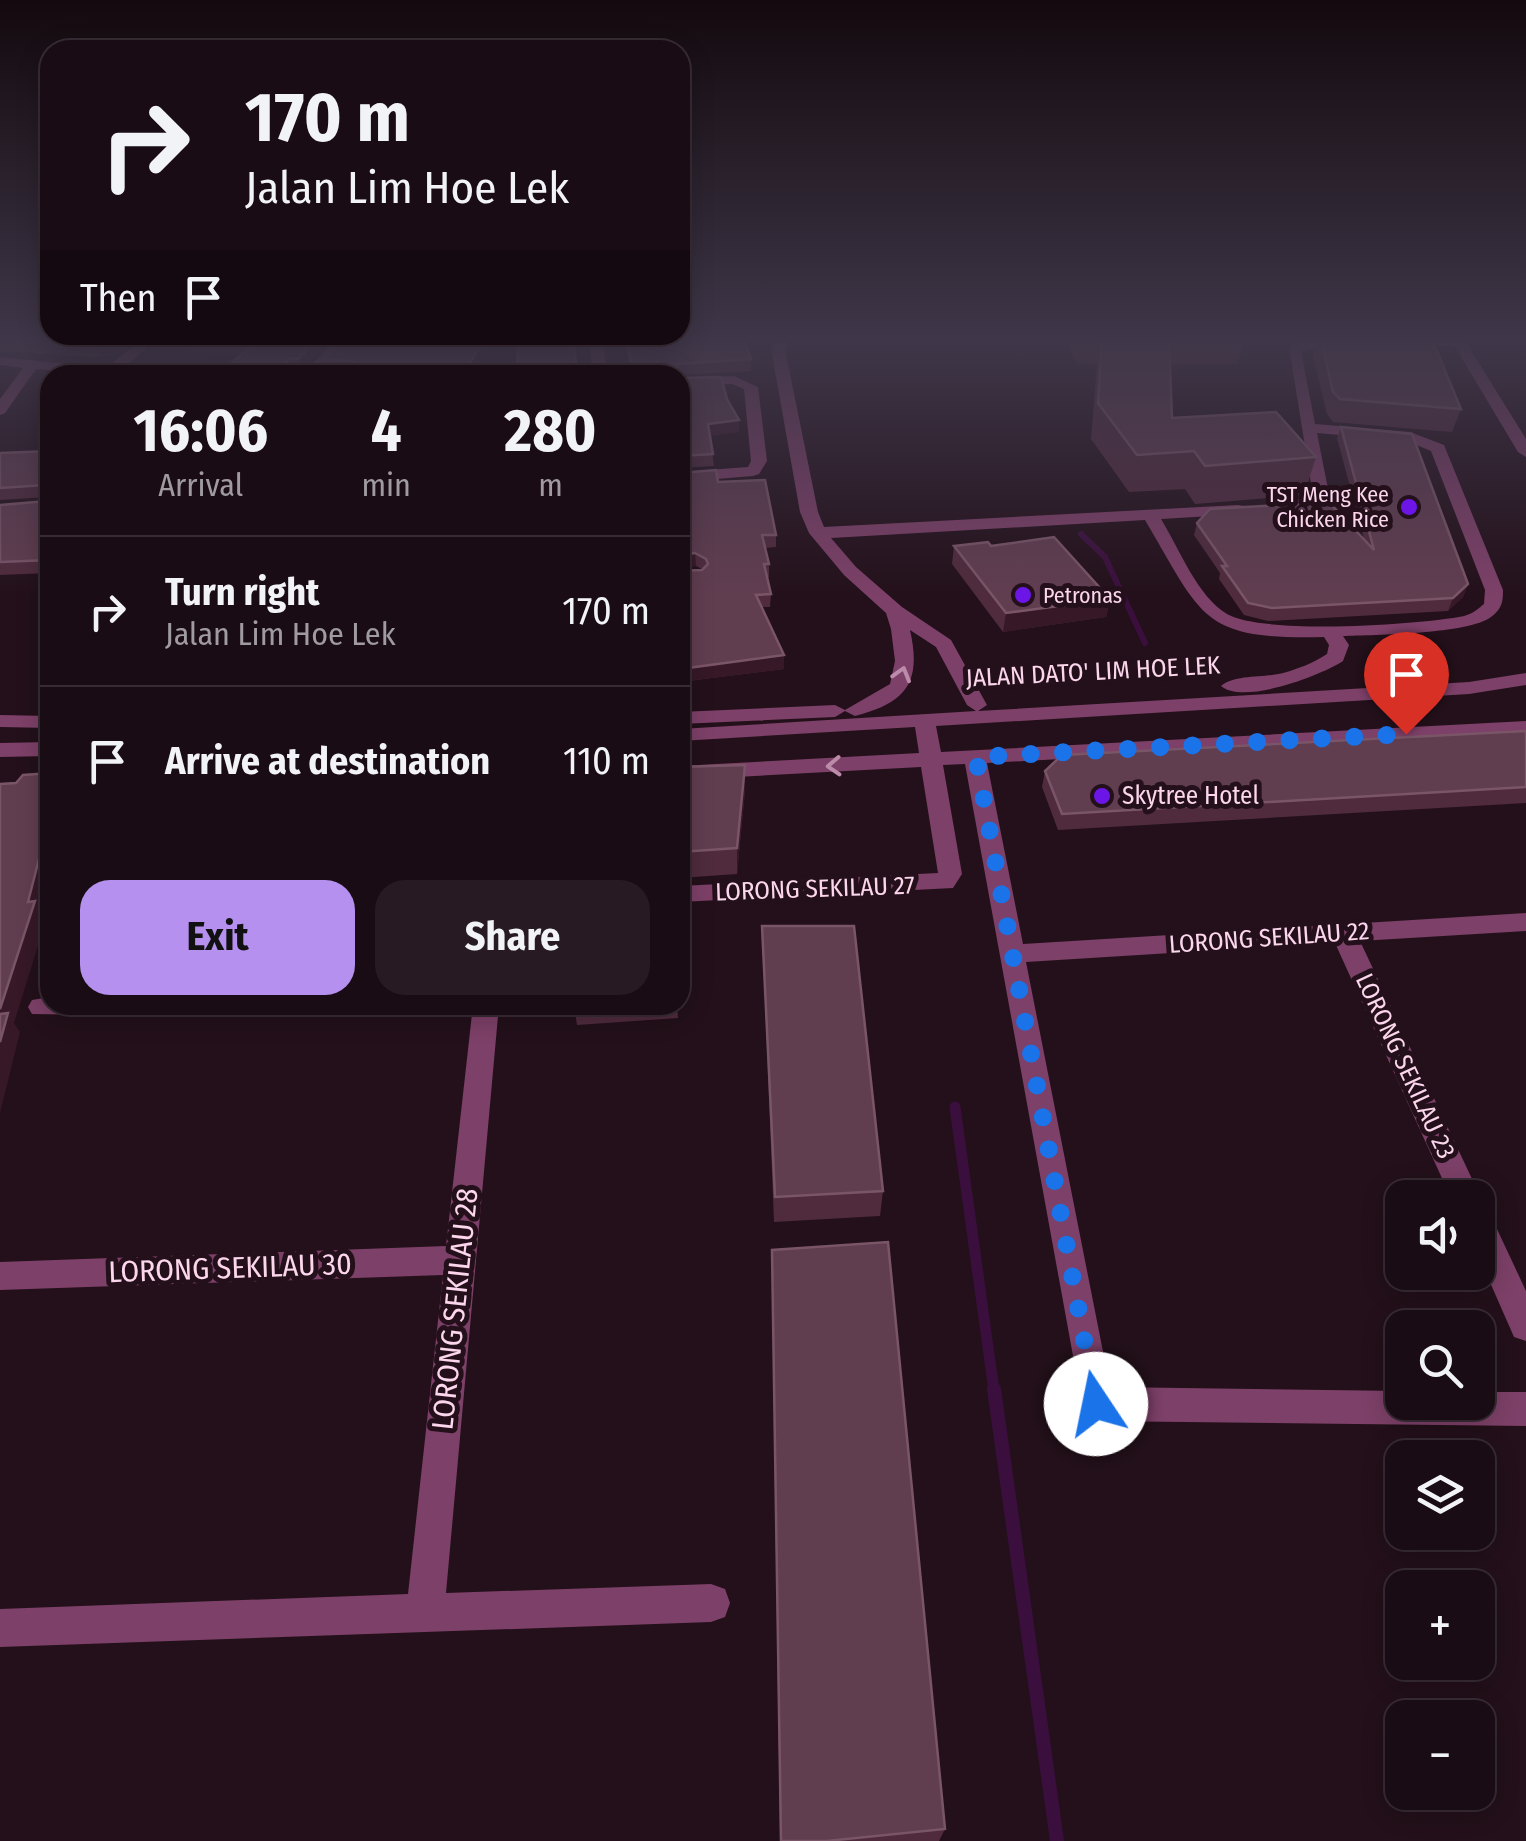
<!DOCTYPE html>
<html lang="en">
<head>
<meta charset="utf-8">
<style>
  body { margin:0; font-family:"Fira Sans Condensed",sans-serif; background:#271a22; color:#f1f3f6; height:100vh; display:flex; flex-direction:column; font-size:38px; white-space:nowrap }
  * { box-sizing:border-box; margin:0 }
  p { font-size:32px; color:#9f9ba0 }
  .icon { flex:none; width:55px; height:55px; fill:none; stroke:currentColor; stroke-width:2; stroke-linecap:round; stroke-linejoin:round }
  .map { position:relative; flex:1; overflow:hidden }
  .sheet { position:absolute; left:40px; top:365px; width:650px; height:650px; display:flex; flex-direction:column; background:#1a0c14; border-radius:30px; box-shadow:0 5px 25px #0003,0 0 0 2px #382c34 }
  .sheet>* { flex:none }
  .hud { position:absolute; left:40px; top:40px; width:650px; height:305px; border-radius:30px; box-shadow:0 5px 25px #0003,0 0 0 2px #382c34; background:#1a0c14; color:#f1f3f6; overflow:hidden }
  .controls { position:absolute; left:1385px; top:1180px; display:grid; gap:20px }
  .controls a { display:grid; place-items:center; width:110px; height:110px; border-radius:20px; background:#1a0c14; box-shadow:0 5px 25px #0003,0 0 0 2px #382c34; font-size:50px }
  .pin { position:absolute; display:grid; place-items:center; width:85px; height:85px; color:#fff; margin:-102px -42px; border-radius:50% 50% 50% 0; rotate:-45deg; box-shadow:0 0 10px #0007 }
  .pin .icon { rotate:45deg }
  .me { position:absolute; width:110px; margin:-55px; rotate:349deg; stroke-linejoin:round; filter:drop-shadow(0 0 8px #0008) }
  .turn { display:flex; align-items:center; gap:35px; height:210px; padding:0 40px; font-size:45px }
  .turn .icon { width:130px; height:130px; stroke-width:2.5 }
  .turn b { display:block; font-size:70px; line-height:85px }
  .then { display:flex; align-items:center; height:95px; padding:0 40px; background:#0003; gap:20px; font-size:38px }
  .eta { display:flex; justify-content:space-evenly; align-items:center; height:170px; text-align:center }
  .eta b { font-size:60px; font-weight:700; line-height:70px }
  .cta { display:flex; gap:20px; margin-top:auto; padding:20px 40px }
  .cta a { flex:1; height:115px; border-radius:30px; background:#b590ef; color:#111; font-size:40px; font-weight:700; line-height:115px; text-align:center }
  .cta a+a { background:#271a22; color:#f1f3f6 }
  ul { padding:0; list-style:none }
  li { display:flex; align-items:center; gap:30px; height:150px; padding:0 40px; border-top:2px solid #382c34 }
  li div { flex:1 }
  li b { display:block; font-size:38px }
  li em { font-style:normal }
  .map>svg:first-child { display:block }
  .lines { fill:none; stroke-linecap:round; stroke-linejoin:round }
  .stream-far2 { stroke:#3b0f3d; stroke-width:6 }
  .stream-far1 { stroke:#3b0f3d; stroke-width:11 }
  .stream { stroke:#3b0f3d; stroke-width:14 }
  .minor { fill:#7d4068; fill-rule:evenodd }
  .wall { fill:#4f2b3d }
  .shaded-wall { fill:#361827 }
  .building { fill:#613d50; stroke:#7a5568; stroke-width:2.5 }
  .oneway { stroke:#bc8baa }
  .route { stroke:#1a73e8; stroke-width:18; stroke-dasharray:0 32.4 }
  .poi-dot { fill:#6b16e7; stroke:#23101a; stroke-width:4 }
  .labels { text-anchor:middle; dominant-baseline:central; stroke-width:10; stroke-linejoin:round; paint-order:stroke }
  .far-poi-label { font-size:22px; fill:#fbd6ec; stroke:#23101a; text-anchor:end }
  .street-label { font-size:25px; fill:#fbd6ec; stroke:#23101a }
  .poi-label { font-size:25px; fill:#fbd6ec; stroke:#23101a; text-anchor:start }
  .near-street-label { font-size:30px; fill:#fbd6ec; stroke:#23101a }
</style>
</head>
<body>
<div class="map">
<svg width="1526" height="1841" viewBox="0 0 1526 1841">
  <rect width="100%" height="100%" fill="#23101a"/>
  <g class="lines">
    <polyline class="stream-far2" points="1081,534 1105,557 1145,643"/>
    <polyline class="stream-far1" points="955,1107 994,1391"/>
    <polyline class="stream" points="994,1389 1057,1841"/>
    <g class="minor">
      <polygon points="142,339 157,339 121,370 137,375 36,369 5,413 0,415 0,399 23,368 0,365 0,357 106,368"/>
      <polygon points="336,339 350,339 317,375 302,375"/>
      <polygon points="589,339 603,339 607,375 593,375"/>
      <path d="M773,339H787L786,354L818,512L824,527L1238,505L1244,506V514L1161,519C1179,548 1197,596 1227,614C1263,635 1420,625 1464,616C1472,614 1478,609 1484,604L1485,590L1431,451L1407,441L1317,433L1328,489L1319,505L1277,512V504L1307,497L1312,489L1289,347L1300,340L1356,341L1301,351L1315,424L1410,432L1444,445L1503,590C1503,602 1502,609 1491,617C1469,634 1374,635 1343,636L1349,645L1343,661C1320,676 1243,705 1221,686C1235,674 1264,678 1283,673C1298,669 1313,663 1327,654L1329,645L1324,637C1201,640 1203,618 1145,520L831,538L856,567L902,607L951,640L987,705L978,711L1469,682L1526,673V685L1469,694L936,726L941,752L1526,721V733L987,763L1023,944L1526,913V931L1360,941L1481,1198L1478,1206V1198H1451L1335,943L1026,962L1110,1387L1402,1391V1402H1478V1392H1526V1426L1096,1421L1084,1416L965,764L943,765L962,874L953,888L680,902V886L938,873L921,767L680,780V766L919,753L915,727L680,741V729L976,711L967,705L936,647L910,630C922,683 906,703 855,716L845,711L835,717L680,724V712L835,705L845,710L890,684L895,661L891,629L886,613L844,575L809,533L800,512L772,354Z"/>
      <polygon points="1394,339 1464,339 1526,439 1526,457 1518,452 1454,345 1399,345"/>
      <polygon points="734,376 758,387 767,461 759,474 753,476 680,482 680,472 748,467 751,461 744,389 732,384 680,386 680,378"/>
      <polygon points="0,715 50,716 50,728 0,727"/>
      <polygon points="50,742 50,756 0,757 0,743"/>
      <polygon points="50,997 50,1005 112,1005 108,1012 99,1015 32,1014 28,1007 32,1000"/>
      <polygon points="473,1005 499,1005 446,1593 711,1584 725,1589 730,1603 725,1617 711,1622 0,1647 0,1609 408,1594 443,1275 0,1290 0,1262 446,1246"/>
      <polygon points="1478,1209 1489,1212 1526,1291 1526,1341 1514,1337 1478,1255"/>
    </g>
  </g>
  <g class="wall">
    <polygon points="0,339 136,339 116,353 100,357 3,351 0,353"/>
    <polygon points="148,339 331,339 301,371 293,370 288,375 234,375 231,364 242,354 151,349"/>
    <polygon points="343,339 492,339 471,375 351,375 350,372 326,371 323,360"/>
    <polygon points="574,339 577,375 518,375 517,368"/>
    <polygon points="626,339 751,359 751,371 680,375 632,375"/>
    <polygon points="1066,339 1244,339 1238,364 1170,364 1172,418 1316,457 1304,495 1195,504 1185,489 1129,492 1091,439 1097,364 1077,364"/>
    <polygon points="1318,339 1432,339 1461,409 1452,432 1333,422 1327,414 1313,356"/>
    <polygon points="680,378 727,399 739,420 739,432 710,435 714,466 680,468"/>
    <polygon points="1341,427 1468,584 1463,597 1448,611 1268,621 1244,615 1219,579 1220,573 1194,535 1197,523 1364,539 1337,438"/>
    <polygon points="50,451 50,573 0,575 0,505 47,501 48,497 0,500 0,453"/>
    <polygon points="718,482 776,535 776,547 765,548 769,564 769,577 767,577 771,594 770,607 762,607 784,669 680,682 680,571 702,569 696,566 680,568"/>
    <polygon points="954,546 991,546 1110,599 1106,617 1003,632 952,564"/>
    <polygon points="1526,731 1526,803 1058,830 1042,787 1045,771"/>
    <polygon points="745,765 745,791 737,874 680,878 680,767"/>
    <polygon points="762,926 883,1191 880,1216 774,1222"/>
    <polygon points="677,1005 678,1018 577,1025 575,1012"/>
    <polygon points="772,1274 945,1829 939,1841 780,1841"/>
  </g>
  <g class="shaded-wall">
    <polygon points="116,339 136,339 116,353 100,357 96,345"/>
    <polygon points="318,339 331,339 301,371 298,359"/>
    <polygon points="484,339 492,339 471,375 463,375"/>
    <polygon points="290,359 293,370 288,375 284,375 282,367"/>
    <polygon points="739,420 739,432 709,436 708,424"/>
    <polygon points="695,553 696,566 680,568 680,555"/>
    <polygon points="1468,584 1463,597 1448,611 1453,598"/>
    <polygon points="1110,599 1106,617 1003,632 1006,613"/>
    <polygon points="784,655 784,669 680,682 680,669"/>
    <polygon points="745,765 745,791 737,874 737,848"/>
    <polygon points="50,816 50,874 41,913 46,920 14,1023 20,1032 0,1113 0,1009"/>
  </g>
  <g class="building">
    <polygon points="0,339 116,339 112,342 96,345 0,340"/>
    <polygon points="162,339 318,339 298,359 290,359 282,367 231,364 253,344"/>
    <polygon points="343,339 484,339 463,375 372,375 378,367 349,367 353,361 323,360"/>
    <polygon points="518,339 574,339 576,365 517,368"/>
    <polygon points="627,339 744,339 751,359 677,364 676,375 632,375"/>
    <polygon points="1102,339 1169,339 1172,418 1276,412 1316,457 1205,466 1194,451 1137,455 1098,403"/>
    <polygon points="1321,339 1432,339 1461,409 1340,399 1333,392"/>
    <polygon points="721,377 727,399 739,420 708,424 713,454 680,456 680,378"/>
    <polygon points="1341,427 1412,434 1468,584 1453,598 1272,608 1248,603 1222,566 1227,566 1197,523 1210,509 1301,504 1324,497 1374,550"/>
    <polygon points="50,451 50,560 0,562 0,505 47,501 49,489 45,485 0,488 0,453"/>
    <polygon points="716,470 718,482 765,480 776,535 762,535 769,564 764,564 771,594 756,595 784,655 680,669 680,571 702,570 708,564 706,559 695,553 680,555 680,473"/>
    <polygon points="1054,537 1110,599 1006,613 954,546 988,542 991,546"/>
    <polygon points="1526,731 1526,787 1062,814 1045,771 1062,755"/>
    <polygon points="745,765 737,848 680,852 680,767"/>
    <polygon points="50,773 50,816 28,902 35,901 0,1009 0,784 16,783 23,775"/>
    <polygon points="762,926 854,926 883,1191 775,1197"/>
    <polygon points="574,1005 668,1005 575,1012"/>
    <polygon points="8,1013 0,1042 0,1014"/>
    <polygon points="888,1242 945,1829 827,1841 781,1841 772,1250"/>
  </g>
  <defs><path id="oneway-chevron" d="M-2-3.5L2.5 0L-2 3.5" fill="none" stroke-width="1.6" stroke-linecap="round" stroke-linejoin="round" transform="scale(2.5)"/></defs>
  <g class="oneway">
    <use href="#oneway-chevron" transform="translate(902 674) rotate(-74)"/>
    <use href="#oneway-chevron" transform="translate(834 766) rotate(177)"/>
  </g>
  <linearGradient id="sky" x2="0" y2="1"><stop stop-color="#13090e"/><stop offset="0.57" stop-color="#3f3749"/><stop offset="1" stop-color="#3f3749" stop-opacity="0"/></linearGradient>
  <rect width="1526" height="596" fill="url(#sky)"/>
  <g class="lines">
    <polyline class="route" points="1096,1404 976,757 1406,734"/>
  </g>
  <g class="poi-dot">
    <circle cx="1409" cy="507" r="10"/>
    <circle cx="1023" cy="595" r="10"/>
    <circle cx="1102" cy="796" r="10"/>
  </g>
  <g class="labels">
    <g class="far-poi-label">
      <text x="1389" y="494">TST Meng Kee<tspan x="1389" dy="25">Chicken Rice</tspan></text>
      <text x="1043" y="595" text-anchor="start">Petronas</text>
    </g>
    <g class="street-label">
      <text transform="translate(1093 672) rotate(-3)">JALAN DATO' LIM HOE LEK</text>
      <text transform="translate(815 889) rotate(-2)">LORONG SEKILAU 27</text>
      <text transform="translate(1269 938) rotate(-4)">LORONG SEKILAU 22</text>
      <text transform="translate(1405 1066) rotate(65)">LORONG SEKILAU 23</text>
    </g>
    <g class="poi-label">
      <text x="1122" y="796">Skytree Hotel</text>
    </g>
    <g class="near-street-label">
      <text transform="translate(230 1268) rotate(-2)">LORONG SEKILAU 30</text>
      <text transform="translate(455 1309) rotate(-84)">LORONG SEKILAU 28</text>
    </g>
  </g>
</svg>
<div class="controls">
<a><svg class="icon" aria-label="sound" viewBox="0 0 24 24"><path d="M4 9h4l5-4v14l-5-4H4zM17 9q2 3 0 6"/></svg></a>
<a><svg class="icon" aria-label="search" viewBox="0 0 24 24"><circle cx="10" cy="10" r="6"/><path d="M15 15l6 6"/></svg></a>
<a><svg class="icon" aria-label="layers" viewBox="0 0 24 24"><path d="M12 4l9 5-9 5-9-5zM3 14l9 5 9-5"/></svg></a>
<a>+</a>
<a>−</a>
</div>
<div class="pin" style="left:1406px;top:734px;background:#d93025"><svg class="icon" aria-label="arrive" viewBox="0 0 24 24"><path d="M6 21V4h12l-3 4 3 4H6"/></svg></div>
<svg class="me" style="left:1096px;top:1404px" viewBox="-20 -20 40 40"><circle r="19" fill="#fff"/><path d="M0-13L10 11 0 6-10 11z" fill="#1a73e8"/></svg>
<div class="hud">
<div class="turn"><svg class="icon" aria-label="right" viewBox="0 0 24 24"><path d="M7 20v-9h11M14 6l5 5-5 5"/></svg><div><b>170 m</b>Jalan Lim Hoe Lek</div></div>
<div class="then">Then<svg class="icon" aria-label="arrive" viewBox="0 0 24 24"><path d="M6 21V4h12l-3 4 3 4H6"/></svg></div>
</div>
<section class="sheet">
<div class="eta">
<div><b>16:06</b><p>Arrival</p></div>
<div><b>4</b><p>min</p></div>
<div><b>280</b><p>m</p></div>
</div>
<ul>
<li><svg class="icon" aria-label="right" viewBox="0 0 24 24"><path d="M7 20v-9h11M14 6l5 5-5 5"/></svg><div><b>Turn right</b><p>Jalan Lim Hoe Lek</p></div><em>170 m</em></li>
<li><svg class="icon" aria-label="arrive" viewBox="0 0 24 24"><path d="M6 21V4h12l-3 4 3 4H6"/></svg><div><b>Arrive at destination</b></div><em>110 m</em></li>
</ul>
<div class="cta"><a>Exit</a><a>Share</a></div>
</section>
</div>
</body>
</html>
